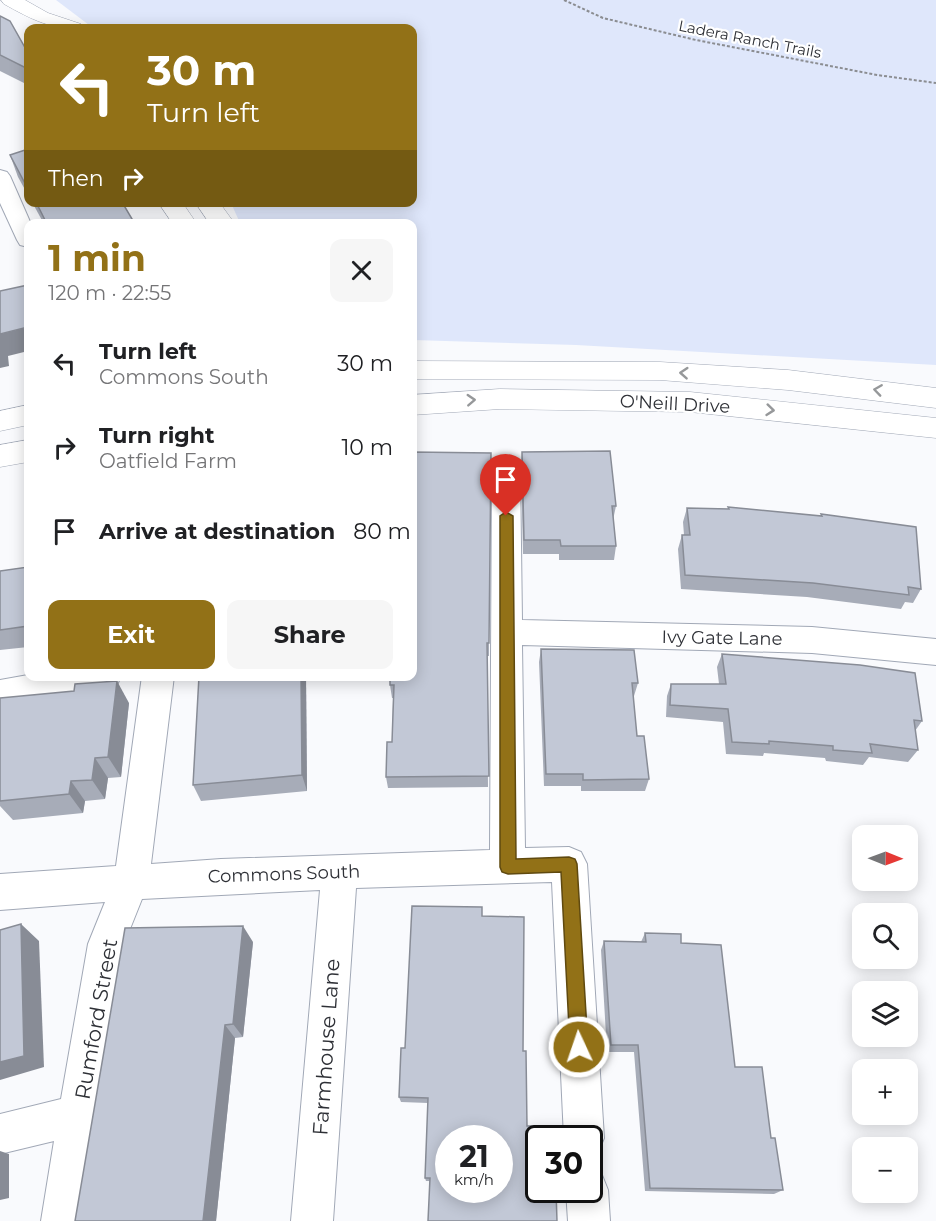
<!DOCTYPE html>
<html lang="en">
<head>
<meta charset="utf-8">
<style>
  body { margin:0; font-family:Montserrat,sans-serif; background:#f6f6f6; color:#202124; height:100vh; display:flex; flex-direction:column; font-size:22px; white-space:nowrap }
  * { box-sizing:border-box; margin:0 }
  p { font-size:20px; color:#757577 }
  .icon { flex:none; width:33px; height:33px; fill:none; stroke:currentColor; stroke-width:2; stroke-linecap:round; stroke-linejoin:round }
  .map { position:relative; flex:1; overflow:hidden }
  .drawer { position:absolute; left:24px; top:219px; width:393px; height:462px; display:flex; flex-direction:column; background:#fff; border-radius:12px; box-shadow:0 3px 15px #0003 }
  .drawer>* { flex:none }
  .hud { position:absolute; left:24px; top:24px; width:393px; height:183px; border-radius:12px; box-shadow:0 3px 15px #0003; background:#927117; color:#fff; overflow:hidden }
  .needle { width:39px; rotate:91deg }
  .tools { position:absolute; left:852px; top:825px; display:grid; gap:12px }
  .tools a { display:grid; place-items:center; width:66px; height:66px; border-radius:12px; background:#fff; box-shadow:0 3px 15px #0003; font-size:30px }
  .speed { position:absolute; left:435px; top:1125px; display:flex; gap:12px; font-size:30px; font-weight:700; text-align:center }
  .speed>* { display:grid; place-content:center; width:78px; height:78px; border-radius:50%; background:#fff; box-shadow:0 3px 15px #0003; line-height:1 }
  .speed small { font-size:15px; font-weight:400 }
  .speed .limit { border:3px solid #111; border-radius:9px; background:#fff; color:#111 }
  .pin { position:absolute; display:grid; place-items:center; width:51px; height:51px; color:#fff; margin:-62px -26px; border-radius:50% 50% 50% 0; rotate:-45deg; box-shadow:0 0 6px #0007 }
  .pin .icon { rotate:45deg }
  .me { position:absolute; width:66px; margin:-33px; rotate:357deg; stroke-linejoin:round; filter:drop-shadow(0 0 4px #0008) }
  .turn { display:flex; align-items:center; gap:21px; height:126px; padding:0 24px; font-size:27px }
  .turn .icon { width:78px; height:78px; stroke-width:2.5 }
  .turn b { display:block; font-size:42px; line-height:51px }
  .then { display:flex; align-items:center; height:57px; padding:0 24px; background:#0003; gap:12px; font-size:22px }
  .round { display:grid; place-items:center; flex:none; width:63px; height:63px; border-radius:12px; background:#f6f6f6 }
  .head { display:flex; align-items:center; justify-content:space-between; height:102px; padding:0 24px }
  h1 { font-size:36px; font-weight:700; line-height:45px; color:#927117 }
  .cta { display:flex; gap:12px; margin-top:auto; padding:12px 24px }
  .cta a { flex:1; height:69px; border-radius:12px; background:#927117; color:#fff; font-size:24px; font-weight:700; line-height:69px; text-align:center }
  .cta a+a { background:#f6f6f6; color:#202124 }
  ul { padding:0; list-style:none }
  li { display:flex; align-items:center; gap:18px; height:84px; padding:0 24px }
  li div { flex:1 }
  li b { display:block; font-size:22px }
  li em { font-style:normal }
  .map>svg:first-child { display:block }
  .green { fill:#dfe7fb }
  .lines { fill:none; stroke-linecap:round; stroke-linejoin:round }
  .minor-casing { stroke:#a1a8b6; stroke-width:2 }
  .tertiary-casing { stroke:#a1a8b6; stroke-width:1 }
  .secondary-casing { stroke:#a1a8b6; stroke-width:1 }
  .path { stroke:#8b8d91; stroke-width:2; stroke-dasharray:3 2; stroke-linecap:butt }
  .minor { fill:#fff; fill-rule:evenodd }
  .tertiary { fill:#fff; fill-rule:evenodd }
  .secondary { fill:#fff; fill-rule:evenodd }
  .wall { fill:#a7acb8 }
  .shaded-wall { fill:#888c96 }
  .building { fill:#c2c8d6; stroke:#888c96; stroke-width:1.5; fill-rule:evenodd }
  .oneway { stroke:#96989a }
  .route { fill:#927117; stroke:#5f490f; stroke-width:1.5 }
  .labels { text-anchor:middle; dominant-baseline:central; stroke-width:4.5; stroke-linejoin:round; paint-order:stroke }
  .far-street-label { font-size:15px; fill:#2e3036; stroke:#fff }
  .street-label { font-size:18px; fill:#2e3036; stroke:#fff }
  .near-street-label { font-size:21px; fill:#2e3036; stroke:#fff }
</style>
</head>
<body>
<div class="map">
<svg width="936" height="1221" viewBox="0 0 936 1221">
  <rect width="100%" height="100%" fill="#f9fafd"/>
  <polygon class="green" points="56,0 936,0 936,365 576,345 413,340 412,224 240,223 231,203 412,202 412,28 93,28"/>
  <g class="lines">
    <g class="minor-casing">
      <g id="minor">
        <polygon points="0,170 7,172 10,176 31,224 28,224 28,247 20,245 17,240 0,203"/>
        <polygon points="506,460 516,463 520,470 522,620 812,627 936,639 936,665 812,653 522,645 525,848 569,847 581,852 587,864 604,1138 598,1152 590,1156 590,1138 564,1138 552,882 356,888 333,1221 291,1221 320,890 142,899 124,944 83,1221 41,1221 54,1141 0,1154 0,1114 61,1099 88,944 105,902 0,910 0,874 116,866 142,676 174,676 151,864 221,859 490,850 492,470 496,463"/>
        <polygon points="28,675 28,676 121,676 117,685 106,689 0,708 0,680"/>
        <polygon points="590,1170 602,1175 608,1190 610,1221 568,1221 566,1190 590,1190"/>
      </g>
    </g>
    <g class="tertiary-casing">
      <g id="tertiary">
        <path d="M1,0H25L48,13L81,24L84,28C53,31 31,19 4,4Z"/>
        <polygon points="158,202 182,202 197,224 173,224"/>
        <polygon points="195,202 219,202 235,224 210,224"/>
      </g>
    </g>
    <g class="secondary-casing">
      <g id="secondary">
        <polygon points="412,361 660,362 788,370 936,388 936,408 788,390 660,380 412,379"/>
        <polygon points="500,389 690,392 936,418 936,438 690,412 500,409 412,415 412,395"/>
        <polygon points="28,405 28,425 0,431 0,411"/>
        <polygon points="28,440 28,462 0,467 0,445"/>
      </g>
    </g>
    <polyline class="path" points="564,0 603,18 696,40 877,75 936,83"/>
    <use href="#minor" class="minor"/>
    <use href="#tertiary" class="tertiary"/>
    <use href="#secondary" class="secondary"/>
  </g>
  <g class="wall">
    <polygon points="0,16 28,53 28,85 0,71"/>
    <polygon points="28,149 28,195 18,177 10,155"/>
    <polygon points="32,202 122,202 135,224 44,224"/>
    <polygon points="412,452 489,643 489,656 487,656 488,787 388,788 386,777 392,742 393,698 392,698 390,685 412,676"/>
    <polygon points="522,452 616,506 613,520 616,546 614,560 559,560 559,554 523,554 521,467"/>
    <polygon points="728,507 821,516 821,514 921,589 913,603 905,602 901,609 807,597 681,589 678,549 682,535 684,535 683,522 687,508 728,509"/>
    <polygon points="28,567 28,647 0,650 0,571"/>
    <polygon points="541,649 638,683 634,696 633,696 637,736 649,779 645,791 581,791 581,786 544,786 539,662"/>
    <polygon points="722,654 922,721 915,731 918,750 908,762 869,757 863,765 826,761 825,758 764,753 763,756 726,754 723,722 666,717 667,696 671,684 719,684 717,667"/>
    <polygon points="199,676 306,676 307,791 201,801 193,785"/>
    <polygon points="0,698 129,703 121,777 108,778 105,799 85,801 83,813 13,820 0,806"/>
    <polygon points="482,907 430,1181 426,1181 425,1178 428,1103 401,1102 399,1097 405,1048"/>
    <polygon points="645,933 681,943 735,1067 771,1138 783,1190 774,1194 645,1191 634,1052 607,1052 601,950 604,941 641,942"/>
    <polygon points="253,942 243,1037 235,1038 216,1221 75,1221"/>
  </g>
  <g class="shaded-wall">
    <polygon points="28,327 28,351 8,356 9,366 0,368 0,334"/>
    <polygon points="301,676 306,676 307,791 302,775"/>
    <polygon points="117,681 129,703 121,777 108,757"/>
    <polygon points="95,758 108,778 105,799 92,780"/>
    <polygon points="71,781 85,801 83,813 69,794"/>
    <polygon points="21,924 39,941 44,1067 0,1080 0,1062"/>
    <polygon points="243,926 253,942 243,1037 233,1024"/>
    <polygon points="225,1025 235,1038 216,1221 203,1221"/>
    <polygon points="0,1151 9,1154 9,1198 0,1200"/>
  </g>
  <g class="building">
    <polygon points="0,16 10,21 28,53 28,69 0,55"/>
    <polygon points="28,149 28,189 10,155"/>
    <polygon points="36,202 122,202 135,224 47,224"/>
    <polygon points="28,285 28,327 0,334 0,291"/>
    <polygon points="610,451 616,506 612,506 616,546 561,546 560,540 524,540 522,452"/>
    <polygon points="412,452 491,453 489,643 487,643 489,776 386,777 387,742 392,742 394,685 390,685 390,676 412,676"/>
    <polygon points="728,507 822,516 821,514 916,527 921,589 908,587 909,595 813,583 685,575 682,535 690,535 687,508 729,509"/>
    <polygon points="28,567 28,626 0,630 0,571"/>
    <polygon points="541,649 634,650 638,683 632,683 637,736 644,736 649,779 583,780 583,774 546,774"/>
    <polygon points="722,654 860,665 915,673 922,721 914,720 918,750 870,744 872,753 833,750 833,746 769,741 769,744 732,742 728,709 670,705 671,684 726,684"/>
    <polygon points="199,676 301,676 302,775 193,785"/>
    <polygon points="117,681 108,757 95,758 92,780 71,781 69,794 0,801 0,698 74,691 75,684"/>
    <path d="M412,906L482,907V916L524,917L523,1051H526L527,1126H554L555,1138H538V1190H556L557,1221H428L430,1178H425L428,1098L399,1097L401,1048H405ZM448,1138H500V1190H448Z"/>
    <polygon points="21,924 24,1056 0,1062 0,930"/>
    <polygon points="243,926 233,1024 225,1025 203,1221 75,1221 125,928"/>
    <polygon points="645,933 681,934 681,943 721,945 735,1067 762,1067 771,1138 775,1138 783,1190 650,1188 638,1045 611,1045 604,941 646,942"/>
  </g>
  <defs><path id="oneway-chevron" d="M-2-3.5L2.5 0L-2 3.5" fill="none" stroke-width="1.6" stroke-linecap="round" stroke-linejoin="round" transform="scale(1.5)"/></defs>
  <g class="oneway">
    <use href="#oneway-chevron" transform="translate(684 373) rotate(-176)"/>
    <use href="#oneway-chevron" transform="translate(878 390) rotate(-172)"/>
    <use href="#oneway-chevron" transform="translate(471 400) rotate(-3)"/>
    <use href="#oneway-chevron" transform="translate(770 410) rotate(6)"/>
  </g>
  <polygon class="route" points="506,512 513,516 516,859 569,857 575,859 577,864 588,1047 585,1053 579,1056 573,1053 570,1047 561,872 508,874 502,872 500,867 500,516"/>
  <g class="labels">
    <g class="far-street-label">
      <text transform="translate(750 39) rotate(11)">Ladera Ranch Trails</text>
    </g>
    <g class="street-label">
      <text transform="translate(675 404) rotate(3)">O'Neill Drive</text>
      <text transform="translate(722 638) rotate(1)">Ivy Gate Lane</text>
      <text transform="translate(284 874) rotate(-2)">Commons South</text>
    </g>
    <g class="near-street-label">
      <text transform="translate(96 1019) rotate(-80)">Rumford Street</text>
      <text transform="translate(326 1047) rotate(-86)">Farmhouse Lane</text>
    </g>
  </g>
</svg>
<div class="tools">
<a><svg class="needle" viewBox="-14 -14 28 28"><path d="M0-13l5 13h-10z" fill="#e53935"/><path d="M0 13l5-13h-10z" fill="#757577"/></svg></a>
<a><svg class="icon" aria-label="search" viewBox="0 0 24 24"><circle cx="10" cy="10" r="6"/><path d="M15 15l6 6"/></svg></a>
<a><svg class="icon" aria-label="layers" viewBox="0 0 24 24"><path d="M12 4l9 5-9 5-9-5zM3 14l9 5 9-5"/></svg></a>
<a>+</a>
<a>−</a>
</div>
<div class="speed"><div>21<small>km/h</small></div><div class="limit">30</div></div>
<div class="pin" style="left:506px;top:516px;background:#d93025"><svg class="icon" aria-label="arrive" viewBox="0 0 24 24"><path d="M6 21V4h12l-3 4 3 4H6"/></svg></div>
<svg class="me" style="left:579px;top:1047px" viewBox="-20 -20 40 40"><circle r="17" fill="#927117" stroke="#fff" stroke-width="3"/><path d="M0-11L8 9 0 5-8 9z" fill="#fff"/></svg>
<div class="hud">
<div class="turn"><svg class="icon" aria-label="left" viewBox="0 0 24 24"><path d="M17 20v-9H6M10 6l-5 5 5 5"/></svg><div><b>30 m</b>Turn left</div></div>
<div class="then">Then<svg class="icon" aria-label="right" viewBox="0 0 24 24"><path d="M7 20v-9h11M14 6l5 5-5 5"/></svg></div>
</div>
<section class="drawer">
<div class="head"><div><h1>1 min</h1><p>120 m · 22:55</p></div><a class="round"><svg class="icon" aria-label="close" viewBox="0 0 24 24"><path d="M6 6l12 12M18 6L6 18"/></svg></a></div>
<ul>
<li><svg class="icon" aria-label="left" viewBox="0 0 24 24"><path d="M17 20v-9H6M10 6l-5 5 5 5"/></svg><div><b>Turn left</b><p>Commons South</p></div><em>30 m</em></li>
<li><svg class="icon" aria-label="right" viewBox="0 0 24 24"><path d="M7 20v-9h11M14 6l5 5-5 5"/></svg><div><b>Turn right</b><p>Oatfield Farm</p></div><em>10 m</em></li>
<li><svg class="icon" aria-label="arrive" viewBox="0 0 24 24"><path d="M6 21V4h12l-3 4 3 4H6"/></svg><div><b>Arrive at destination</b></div><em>80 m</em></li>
</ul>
<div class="cta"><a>Exit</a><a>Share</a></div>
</section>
</div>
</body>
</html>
